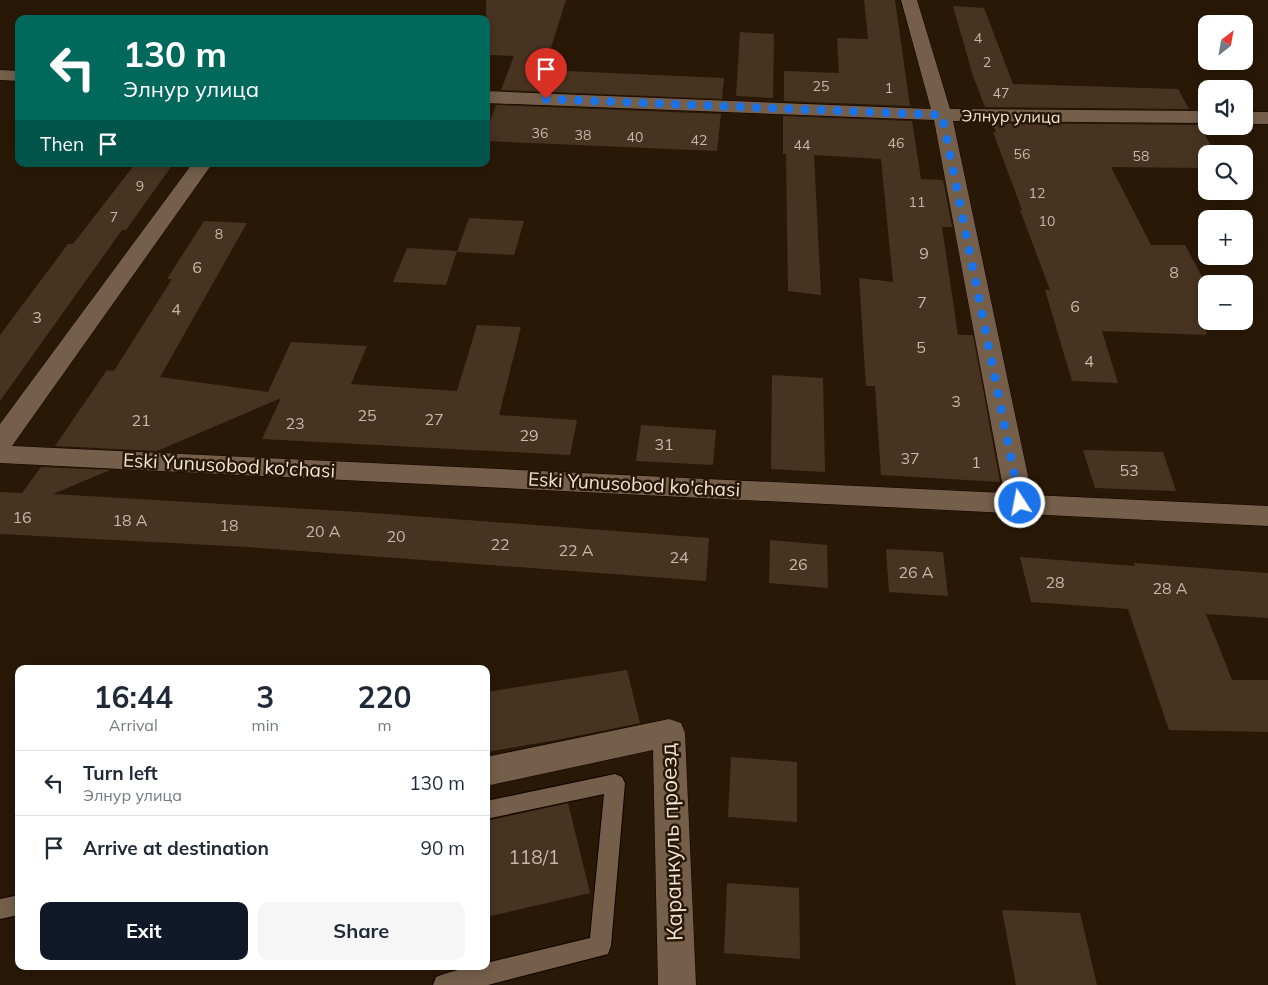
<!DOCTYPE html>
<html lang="en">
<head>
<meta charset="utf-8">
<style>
  body { margin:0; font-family:Mulish,sans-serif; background:#f6f6f7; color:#1f2937; height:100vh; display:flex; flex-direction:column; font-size:19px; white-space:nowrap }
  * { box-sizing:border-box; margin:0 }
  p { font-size:16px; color:#747a83 }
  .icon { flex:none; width:28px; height:28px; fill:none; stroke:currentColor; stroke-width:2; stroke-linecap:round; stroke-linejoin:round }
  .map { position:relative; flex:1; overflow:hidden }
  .side { position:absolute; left:15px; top:665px; width:475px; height:305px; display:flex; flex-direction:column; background:#fff; border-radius:10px; box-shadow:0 2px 12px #0003 }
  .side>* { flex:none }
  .hud { position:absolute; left:15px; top:15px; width:475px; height:152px; border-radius:10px; box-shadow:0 2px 12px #0003; background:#00695c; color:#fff; overflow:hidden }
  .needle { width:32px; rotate:31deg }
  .buttons { position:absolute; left:1198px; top:15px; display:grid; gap:10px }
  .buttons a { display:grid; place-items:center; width:55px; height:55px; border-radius:10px; background:#fff; box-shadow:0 2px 12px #0003; font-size:25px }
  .pin { position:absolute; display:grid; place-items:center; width:42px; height:42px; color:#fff; margin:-51px -21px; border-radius:50% 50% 50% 0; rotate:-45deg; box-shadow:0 0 5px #0007 }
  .pin .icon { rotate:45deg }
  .me { position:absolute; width:55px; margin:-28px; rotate:349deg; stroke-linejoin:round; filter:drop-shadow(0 0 4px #0008) }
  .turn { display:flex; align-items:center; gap:18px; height:105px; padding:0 25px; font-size:22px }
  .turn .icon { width:65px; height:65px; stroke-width:2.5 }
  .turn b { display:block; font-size:35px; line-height:42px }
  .then { display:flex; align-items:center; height:48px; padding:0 25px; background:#0003; gap:10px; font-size:19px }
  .eta { display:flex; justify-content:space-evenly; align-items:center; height:85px; text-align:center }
  .eta b { font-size:30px; font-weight:700; line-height:35px }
  .action { display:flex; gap:10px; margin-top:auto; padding:10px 25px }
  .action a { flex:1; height:58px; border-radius:10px; background:#111827; color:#fff; font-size:20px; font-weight:700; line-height:58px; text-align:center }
  .action a+a { background:#f6f6f7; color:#1f2937 }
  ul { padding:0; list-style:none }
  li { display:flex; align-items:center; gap:15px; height:65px; padding:0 25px; border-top:1px solid #e0e1e3 }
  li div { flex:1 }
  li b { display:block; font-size:19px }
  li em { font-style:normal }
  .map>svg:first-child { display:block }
  .building { fill:#473320 }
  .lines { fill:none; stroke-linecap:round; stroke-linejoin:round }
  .service-casing { stroke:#110300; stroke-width:2 }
  .minor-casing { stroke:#110300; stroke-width:1 }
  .service { fill:#755f4b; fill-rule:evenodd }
  .minor { fill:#755f4b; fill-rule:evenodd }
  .route { stroke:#1a73e8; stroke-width:9; stroke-dasharray:0 16.2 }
  .labels { text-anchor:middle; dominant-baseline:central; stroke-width:5; stroke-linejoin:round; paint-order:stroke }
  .far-number-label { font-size:14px; fill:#c6b8ab }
  .far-street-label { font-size:16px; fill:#f1e4d9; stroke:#2a1806 }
  .number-label { font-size:16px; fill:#c6b8ab }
  .street-label { font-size:19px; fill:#f1e4d9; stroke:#2a1806 }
  .near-number-label { font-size:19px; fill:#c6b8ab }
  .near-street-label { font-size:22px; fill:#f1e4d9; stroke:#2a1806 }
</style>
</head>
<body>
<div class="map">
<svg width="1268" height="985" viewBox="0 0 1268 985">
  <rect width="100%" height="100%" fill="#2a1806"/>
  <g class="building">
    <polygon points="486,0 566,0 544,70 724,78 722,99 501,90 514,56 486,55"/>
    <polygon points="864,0 895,0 910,106 784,101 784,71 839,73 837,38 868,39"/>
    <polygon points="953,6 984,8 1013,84 1178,89 1189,109 985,107 973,76"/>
    <polygon points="740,32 774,34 773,98 736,96"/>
    <polygon points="496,105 721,114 717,151 486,141 486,131"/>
    <polygon points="783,116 912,121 921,179 943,180 952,227 942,227 958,335 973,335 1000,482 881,475 875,386 866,386 859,278 893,282 881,159 814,155 821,295 788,291 786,154 783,154"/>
    <polygon points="992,123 1199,125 1216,154 1206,154 1206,168 1111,167 1151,245 1185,245 1206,284 1206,335 1102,331 1118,383 1072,381 1045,290 1050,290 1020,210 1022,210 993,132 996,132"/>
    <polygon points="135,164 173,164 126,230 122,230 0,401 0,335 68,244 73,244"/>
    <polygon points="469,218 524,221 514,255 457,252"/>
    <polygon points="204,221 247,223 160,377 268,392 291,342 367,346 351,384 457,391 477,325 521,327 499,415 577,420 570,455 262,439 281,398 157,451 55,446 107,370 114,371 172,279 167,279"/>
    <polygon points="407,248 457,251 446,285 393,282"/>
    <polygon points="772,375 823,378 825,472 771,469"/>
    <polygon points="641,425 716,430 713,465 636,461"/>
    <polygon points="1083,450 1163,452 1176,491 1095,488"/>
    <polygon points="41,467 110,470 53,494 359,512 709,538 706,581 248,547 0,534 0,492 22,493"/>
    <polygon points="770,540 827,545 828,588 769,583"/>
    <polygon points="886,549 943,552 948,596 889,592"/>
    <polygon points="1020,557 1135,566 1134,563 1268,573 1268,618 1206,614 1232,680 1268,680 1268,732 1169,730 1128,609 1031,602"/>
    <polygon points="627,670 640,723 562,739 486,752 486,692"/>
    <polygon points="731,757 797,762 797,822 728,817"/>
    <polygon points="568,803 590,893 486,917 486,821"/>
    <polygon points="727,883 799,888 800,959 724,953"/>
    <polygon points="1002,910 1080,913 1097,985 1016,985"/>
  </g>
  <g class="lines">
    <g class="service-casing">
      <g id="service">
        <path d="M615,774L622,777L625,783L611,946L608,954L488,985H433L436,977C452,971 469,966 486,966V963L590,938L604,794L486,819V801Z"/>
        <polygon points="19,895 19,915 0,919 0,899"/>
      </g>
    </g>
    <g class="minor-casing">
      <g id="minor">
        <polygon points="901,0 917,0 950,109 1206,111 1206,123 953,121 1032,495 1268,506 1268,526 0,463 0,424 192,164 212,164 12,446 1004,493 934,120 486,103 486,91 931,109"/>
        <polygon points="0,70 19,71 19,81 0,80"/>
        <rect x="1244" y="112" width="24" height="12"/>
        <polygon points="669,719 681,723 685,733 696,985 658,985 653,750 486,786 486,757"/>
      </g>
    </g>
    <use href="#service" class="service"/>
    <use href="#minor" class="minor"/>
  </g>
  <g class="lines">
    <polyline class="route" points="546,99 942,115 1020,503"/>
  </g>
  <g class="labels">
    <g class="far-number-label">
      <text x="978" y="38">4</text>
      <text x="987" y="62">2</text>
      <text x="821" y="86">25</text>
      <text x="889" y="88">1</text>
      <text x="1001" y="93">47</text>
      <text x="540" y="133">36</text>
      <text x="583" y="135">38</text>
      <text x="635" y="137">40</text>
      <text x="699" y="140">42</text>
      <text x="896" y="143">46</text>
      <text x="802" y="145">44</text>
      <text x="1022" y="154">56</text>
      <text x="1141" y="156">58</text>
      <text x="140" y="186">9</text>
      <text x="1037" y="193">12</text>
      <text x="917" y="202">11</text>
      <text x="114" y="217">7</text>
      <text x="1047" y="221">10</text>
      <text x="219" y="234">8</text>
    </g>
    <g class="far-street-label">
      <text transform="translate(1011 116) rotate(1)">Элнур улица</text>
    </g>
    <g class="number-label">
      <text x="924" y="253">9</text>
      <text x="197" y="267">6</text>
      <text x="1174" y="272">8</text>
      <text x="922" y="302">7</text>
      <text x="1075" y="306">6</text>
      <text x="176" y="309">4</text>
      <text x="37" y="317">3</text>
      <text x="921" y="347">5</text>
      <text x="1089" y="361">4</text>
      <text x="956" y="401">3</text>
      <text x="367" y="415">25</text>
      <text x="434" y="419">27</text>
      <text x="141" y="420">21</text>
      <text x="295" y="423">23</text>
      <text x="529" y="435">29</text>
      <text x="664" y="444">31</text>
      <text x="910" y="458">37</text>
      <text x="976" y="462">1</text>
      <text x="1129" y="470">53</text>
      <text x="22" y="517">16</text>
      <text x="130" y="520">18 A</text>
      <text x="229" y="525">18</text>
      <text x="323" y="531">20 A</text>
      <text x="396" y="536">20</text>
      <text x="500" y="544">22</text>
      <text x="576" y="550">22 A</text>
      <text x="679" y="557">24</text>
      <text x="798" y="564">26</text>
      <text x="916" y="572">26 A</text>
      <text x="1055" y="582">28</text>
      <text x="1170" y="588">28 A</text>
    </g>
    <g class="street-label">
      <text transform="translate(229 465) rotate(3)">Eski Yunusobod ko'chasi</text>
      <text transform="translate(634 484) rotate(3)">Eski Yunusobod ko'chasi</text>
    </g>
    <g class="near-number-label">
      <text x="534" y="857">118/1</text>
    </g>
    <g class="near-street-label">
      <text transform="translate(671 842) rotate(-92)">Каранкуль проезд</text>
    </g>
  </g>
</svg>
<div class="buttons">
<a><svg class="needle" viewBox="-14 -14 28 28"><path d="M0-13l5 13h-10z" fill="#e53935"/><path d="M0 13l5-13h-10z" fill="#747a83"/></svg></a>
<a><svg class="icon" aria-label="sound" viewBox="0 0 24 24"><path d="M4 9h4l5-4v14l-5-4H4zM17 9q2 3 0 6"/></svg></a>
<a><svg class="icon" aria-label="search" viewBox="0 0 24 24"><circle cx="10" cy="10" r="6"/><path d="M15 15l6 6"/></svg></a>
<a>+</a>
<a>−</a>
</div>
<div class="pin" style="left:546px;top:99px;background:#d93025"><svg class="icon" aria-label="arrive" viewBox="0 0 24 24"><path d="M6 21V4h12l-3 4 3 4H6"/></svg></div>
<svg class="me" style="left:1020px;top:503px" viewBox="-20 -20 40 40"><circle r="17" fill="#1a73e8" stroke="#fff" stroke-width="3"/><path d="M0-11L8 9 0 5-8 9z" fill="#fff"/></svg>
<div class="hud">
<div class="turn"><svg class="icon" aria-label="left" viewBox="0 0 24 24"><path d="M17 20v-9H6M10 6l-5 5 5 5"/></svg><div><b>130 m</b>Элнур улица</div></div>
<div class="then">Then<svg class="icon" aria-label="arrive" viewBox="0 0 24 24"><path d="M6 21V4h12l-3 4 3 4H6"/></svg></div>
</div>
<section class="side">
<div class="eta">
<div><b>16:44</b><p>Arrival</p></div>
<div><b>3</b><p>min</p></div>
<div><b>220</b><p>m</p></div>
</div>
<ul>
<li><svg class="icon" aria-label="left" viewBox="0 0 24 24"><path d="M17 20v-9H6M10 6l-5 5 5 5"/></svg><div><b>Turn left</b><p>Элнур улица</p></div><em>130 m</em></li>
<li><svg class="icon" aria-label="arrive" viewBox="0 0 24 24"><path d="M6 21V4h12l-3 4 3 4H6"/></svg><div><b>Arrive at destination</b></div><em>90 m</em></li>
</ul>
<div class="action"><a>Exit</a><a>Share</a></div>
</section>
</div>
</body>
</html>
